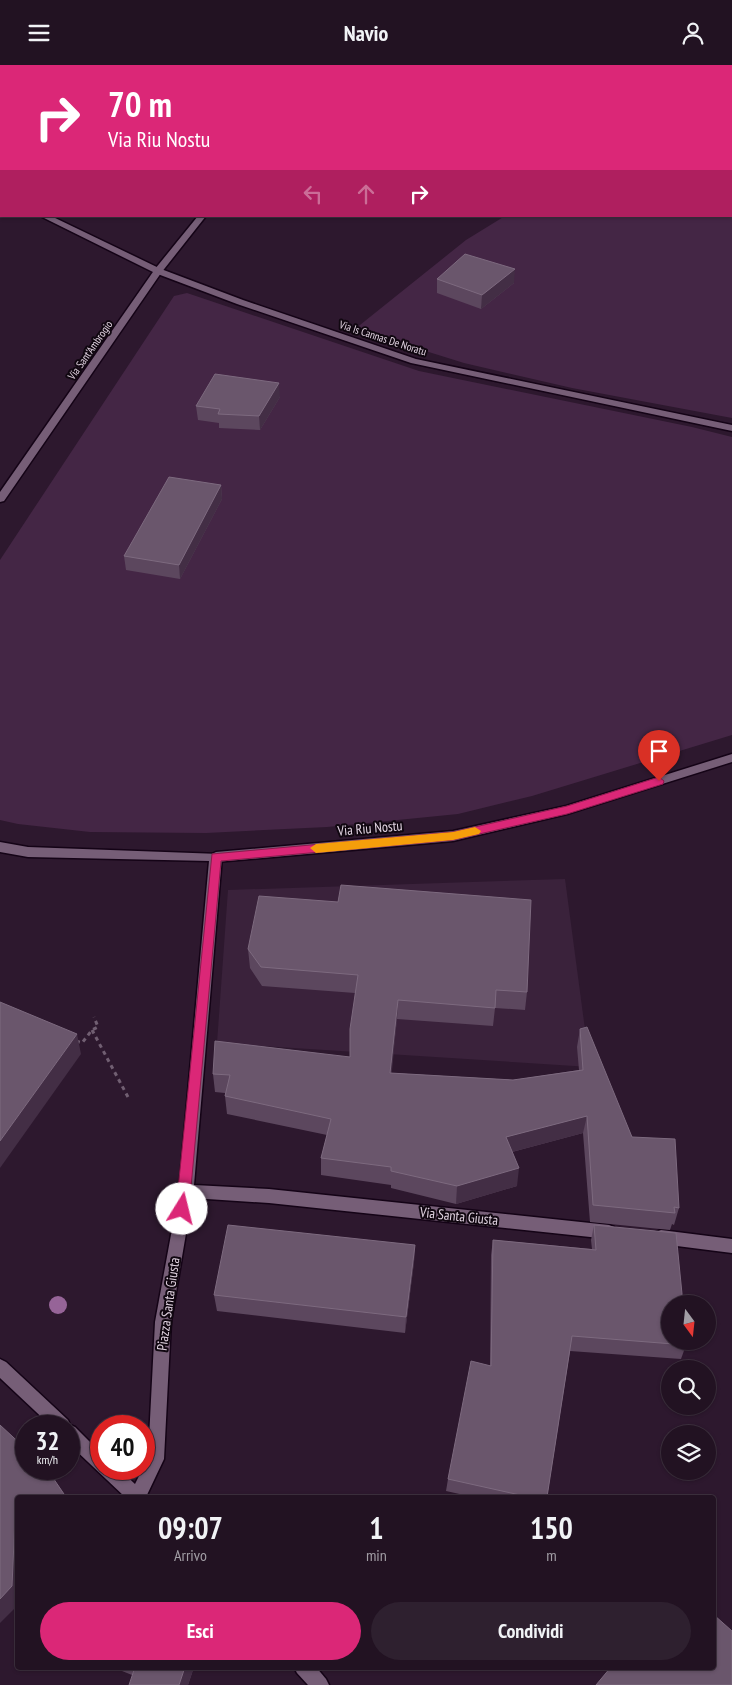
<!DOCTYPE html>
<html lang="it">
<head>
<meta charset="utf-8">
<style>
  body { margin:0; font-family:"PT Sans Narrow",sans-serif; background:#2e202f; color:#f1f3f6; height:100vh; display:flex; flex-direction:column; font-size:19px; white-space:nowrap }
  * { box-sizing:border-box; margin:0 }
  p { font-size:16px; color:#a29ea5 }
  .icon { flex:none; width:28px; height:28px; fill:none; stroke:currentColor; stroke-width:2; stroke-linecap:round; stroke-linejoin:round }
  .map { position:relative; flex:1; overflow:hidden }
  .panel { position:absolute; left:15px; top:1430px; width:701px; height:175px; display:flex; flex-direction:column; background:#221222; border-radius:5px; box-shadow:0 1px 4px #0004,0 0 0 1px #3f3240 }
  .panel>* { flex:none }
  .hud { position:absolute; left:0px; top:0px; width:732px; height:152px; box-shadow:0 1px 4px #0004,0 0 0 1px #3f3240; background:#db2777; color:#fff; overflow:hidden }
  .needle { width:32px; rotate:165deg }
  .fabs { position:absolute; left:661px; top:1230px; display:grid; gap:10px }
  .fabs a { display:grid; place-items:center; width:55px; height:55px; border-radius:50%; background:#221222; box-shadow:0 1px 4px #0004,0 0 0 1px #3f3240; font-size:25px }
  .speed { position:absolute; left:15px; top:1350px; display:flex; gap:10px; font-size:25px; font-weight:700; text-align:center }
  .speed>* { display:grid; place-content:center; width:65px; height:65px; border-radius:50%; background:#221222; box-shadow:0 1px 4px #0004,0 0 0 1px #3f3240; line-height:1 }
  .speed small { font-size:12px; font-weight:400 }
  .speed .limit { border:8px solid #d22; background:#fff; color:#111 }
  .pin { position:absolute; display:grid; place-items:center; width:42px; height:42px; color:#fff; margin:-51px -21px; border-radius:50% 50% 50% 0; rotate:-45deg; box-shadow:0 0 5px #0007 }
  .pin .icon { rotate:45deg }
  .me { position:absolute; width:55px; margin:-28px; rotate:9deg; stroke-linejoin:round; filter:drop-shadow(0 0 4px #0008) }
  .turn { display:flex; align-items:center; gap:18px; height:105px; padding:0 25px; font-size:22px }
  .turn .icon { width:65px; height:65px; stroke-width:2.5 }
  .turn b { display:block; font-size:35px; line-height:42px }
  .lanes { display:flex; align-items:center; height:48px; padding:0 25px; background:#0003; justify-content:center; gap:25px; direction:ltr }
  .lanes .off { opacity:.35 }
  .eta { display:flex; justify-content:space-evenly; align-items:center; height:85px; text-align:center }
  .eta b { font-size:30px; font-weight:700; line-height:35px }
  .primary-button { display:flex; gap:10px; margin-top:auto; padding:10px 25px }
  .primary-button a { flex:1; height:58px; border-radius:30px; background:#db2777; color:#fff; font-size:20px; font-weight:700; line-height:58px; text-align:center }
  .primary-button a+a { background:#2e202f; color:#f1f3f6 }
  header { display:flex; justify-content:space-between; align-items:center; height:65px; padding:0 25px; background:#221222; font-size:22px; font-weight:700 }
  .map>svg:first-child { display:block }
  .built { fill:#3a223b }
  .green { fill:#442645 }
  .lines { fill:none; stroke-linecap:round; stroke-linejoin:round }
  .minor-casing { stroke:#140316; stroke-width:3 }
  .tertiary-casing { stroke:#140316; stroke-width:3 }
  .path { stroke:#715f72; stroke-width:3; stroke-dasharray:4 4; stroke-linecap:butt }
  .minor { fill:#765e77; fill-rule:evenodd }
  .tertiary { fill:#765e77; fill-rule:evenodd }
  .tree { fill:#966498 }
  .wall { fill:#5c475e }
  .shaded-wall { fill:#432e45 }
  .building { fill:#6a566c; stroke:#7d6a7f }
  .route { fill:#db2777; stroke:#8e194d }
  .slow { fill:#f59e0b }
  .labels { text-anchor:middle; dominant-baseline:central; stroke-width:4; stroke-linejoin:round; paint-order:stroke }
  .far-street-label { font-size:11px; fill:#e2d4e2; stroke:#100710 }
  .street-label { font-size:14px; fill:#e2d4e2; stroke:#100710 }
</style>
</head>
<body>
<header><svg class="icon" aria-label="menu" viewBox="0 0 24 24"><path d="M4 6h16M4 12h16M4 18h16"/></svg>Navio<svg class="icon" aria-label="person" viewBox="0 0 24 24"><circle cx="12" cy="8" r="4"/><path d="M4 21q1-7 8-7t8 7"/></svg></header>
<div class="map">
<svg width="732" height="1620" viewBox="0 0 732 1620">
  <rect width="100%" height="100%" fill="#2d182e"/>
  <polygon class="built" points="565,814 590,1002 217,978 228,825"/>
  <g class="green">
    <polygon points="732,65 732,353 572,323 464,298 355,264 466,175 505,151 731,151"/>
    <polygon points="187,228 419,306 692,362 732,372 732,670 532,731 458,749 327,762 206,768 90,767 18,759 0,755 0,495 174,231"/>
  </g>
  <g class="lines">
    <g class="minor-casing">
      <g id="minor">
        <rect x="0" y="121" width="1" height="5"/>
        <polygon points="40,151 51,151 161,204 243,235 416,294 732,360 732,366 411,298 237,239 155,208"/>
        <polygon points="732,689 732,697 567,749 453,776 216,797 212,795 210,792 212,789 216,787 453,766 566,741"/>
      </g>
    </g>
    <g class="tertiary-casing">
      <g id="tertiary">
        <rect x="305" y="0" width="6" height="1"/>
        <polygon points="198,151 206,151 161,208 4,436 0,437 0,427 155,204"/>
        <polygon points="0,777 28,782 220,789 222,792 194,1120 269,1124 609,1160 614,1162 616,1167 614,1172 609,1174 269,1138 192,1133 171,1257 164,1394 146,1432 125,1432 69,1379 69,1361 51,1361 0,1313 0,1294 6,1297 68,1355 70,1360 75,1362 101,1388 101,1404 119,1404 135,1419 148,1393 155,1257 179,1126 209,796 28,792 0,787"/>
        <polygon points="661,1165 732,1174 732,1188 661,1179 656,1177 654,1172 656,1167"/>
        <polygon points="294,1602 316,1602 326,1614 329,1620 308,1620 297,1608"/>
      </g>
    </g>
    <g class="path">
      <polyline points="92,965 128,1032"/>
      <polyline points="76,976 82,978 92,965 98,962 94,952"/>
    </g>
    <use href="#minor" class="minor"/>
    <use href="#tertiary" class="tertiary"/>
  </g>
  <circle class="tree" cx="58" cy="1240" r="9"/>
  <g class="wall">
    <polygon points="437,214 514,218 481,244 437,228"/>
    <polygon points="280,332 260,365 219,363 219,358 198,355 196,341"/>
    <polygon points="221,420 222,434 180,514 126,505 124,491"/>
    <polygon points="248,884 527,927 525,945 495,943 493,961 397,954 391,1008 513,1015 579,1005 577,982 580,964 632,1072 679,1143 674,1160 672,1159 670,1165 590,1157 583,1068 512,1087 517,1121 456,1139 391,1123 391,1120 321,1110 321,1093 327,1070 227,1049 225,1031 225,1028 215,1027 213,1009 350,992 355,928 262,921 250,903"/>
    <polygon points="594,1160 686,1280 681,1294 570,1286 547,1432 473,1432 446,1426 448,1414 490,1300 491,1190 493,1175 592,1184 591,1175"/>
    <polygon points="415,1180 414,1197 405,1268 217,1246 214,1230"/>
    <polygon points="112,1602 194,1602 188,1620 132,1610"/>
  </g>
  <g class="shaded-wall">
    <polygon points="515,204 514,218 481,244 482,230"/>
    <polygon points="279,318 280,332 260,365 259,351"/>
    <polygon points="221,420 222,434 180,514 179,500"/>
    <polygon points="398,935 397,954 390,1026 390,1008"/>
    <polygon points="77,969 81,989 0,1103 0,1076"/>
    <polygon points="587,1051 583,1068 504,1089 506,1072"/>
    <polygon points="519,1103 517,1121 456,1139 457,1121"/>
    <polygon points="415,1180 414,1197 405,1268 406,1252"/>
    <polygon points="16,1431 18,1434 18,1540 0,1558 0,1534"/>
    <polygon points="185,1602 194,1602 188,1620 179,1620"/>
  </g>
  <g class="building">
    <polygon points="465,189 515,204 482,230 437,214"/>
    <polygon points="215,309 279,318 259,351 218,349 220,344 196,341"/>
    <polygon points="169,412 221,420 179,500 124,491"/>
    <polygon points="341,820 531,835 527,927 496,925 495,943 398,935 390,1008 513,1015 583,1005 580,964 587,962 632,1072 675,1074 679,1143 674,1142 675,1148 593,1140 587,1051 506,1072 519,1103 457,1121 391,1106 391,1102 321,1093 331,1054 225,1031 230,1010 213,1009 215,976 350,992 350,964 358,910 261,902 248,884 259,831 338,837"/>
    <polygon points="0,937 77,969 0,1076"/>
    <polygon points="228,1160 415,1180 406,1252 214,1230"/>
    <polygon points="594,1160 676,1168 683,1239 670,1239 670,1276 686,1276 686,1280 572,1271 547,1432 529,1432 448,1414 471,1296 491,1301 493,1175 596,1185"/>
    <polygon points="0,1360 26,1384 26,1404 47,1404 66,1432 18,1432 18,1433 16,1431 12,1521 0,1534"/>
    <polygon points="714,1550 732,1566 732,1620 596,1620 611,1602 714,1602"/>
    <polygon points="135,1602 185,1602 179,1620 129,1620"/>
  </g>
  <polygon class="route" points="659,712 664,716 663,719 567,749 453,775 221,796 189,1144 187,1149 182,1151 178,1149 176,1144 212,789 453,767 567,741"/>
  <polygon class="slow" points="475,762 481,766 479,769 453,775 316,788 310,783 316,779 453,767"/>
  <g class="labels">
    <g class="far-street-label">
      <text transform="translate(383 273) rotate(18)">Via Is Cannas De Noratu</text>
      <text transform="translate(90 285) rotate(-55)">Via Sant'Ambrogio</text>
    </g>
    <g class="street-label">
      <text transform="translate(370 763) rotate(-5)">Via Riu Nostu</text>
      <text transform="translate(459 1151) rotate(6)">Via Santa Giusta</text>
      <text transform="translate(168 1239) rotate(-82)">Piazza Santa Giusta</text>
    </g>
  </g>
</svg>
<div class="fabs">
<a><svg class="needle" viewBox="-14 -14 28 28"><path d="M0-13l5 13h-10z" fill="#e53935"/><path d="M0 13l5-13h-10z" fill="#a29ea5"/></svg></a>
<a><svg class="icon" aria-label="search" viewBox="0 0 24 24"><circle cx="10" cy="10" r="6"/><path d="M15 15l6 6"/></svg></a>
<a><svg class="icon" aria-label="layers" viewBox="0 0 24 24"><path d="M12 4l9 5-9 5-9-5zM3 14l9 5 9-5"/></svg></a>
</div>
<div class="speed"><div>32<small>km/h</small></div><div class="limit">40</div></div>
<div class="pin" style="left:659px;top:716px;background:#d93025"><svg class="icon" aria-label="arrive" viewBox="0 0 24 24"><path d="M6 21V4h12l-3 4 3 4H6"/></svg></div>
<svg class="me" style="left:182px;top:1144px" viewBox="-20 -20 40 40"><circle r="19" fill="#fff"/><path d="M0-13L10 11 0 6-10 11z" fill="#db2777"/></svg>
<div class="hud">
<div class="turn"><svg class="icon" aria-label="right" viewBox="0 0 24 24"><path d="M7 20v-9h11M14 6l5 5-5 5"/></svg><div><b>70 m</b>Via Riu Nostu</div></div>
<div class="lanes"><svg class="icon off" aria-label="left" viewBox="0 0 24 24"><path d="M17 20v-9H6M10 6l-5 5 5 5"/></svg><svg class="icon off" aria-label="ahead" viewBox="0 0 24 24"><path d="M12 20V5M6 11l6-6 6 6"/></svg><svg class="icon" aria-label="right" viewBox="0 0 24 24"><path d="M7 20v-9h11M14 6l5 5-5 5"/></svg></div>
</div>
<section class="panel">
<div class="eta">
<div><b>09:07</b><p>Arrivo</p></div>
<div><b>1</b><p>min</p></div>
<div><b>150</b><p>m</p></div>
</div>
<div class="primary-button"><a>Esci</a><a>Condividi</a></div>
</section>
</div>
</body>
</html>
